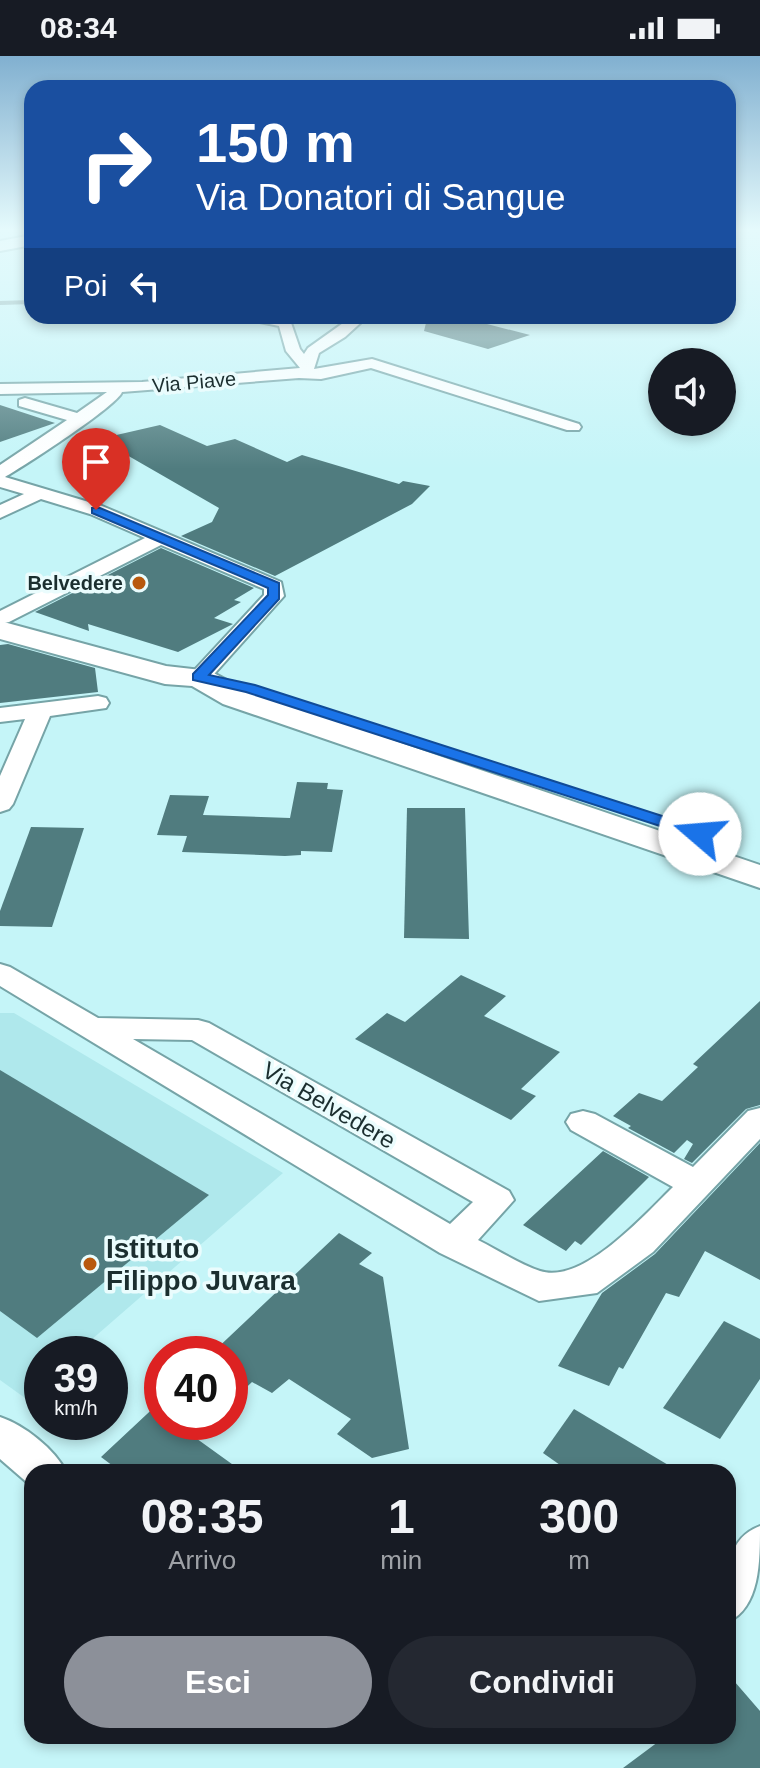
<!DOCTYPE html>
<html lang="it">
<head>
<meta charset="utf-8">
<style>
  body { margin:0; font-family:Helvetica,sans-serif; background:#242831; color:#f1f3f6; height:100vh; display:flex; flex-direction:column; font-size:30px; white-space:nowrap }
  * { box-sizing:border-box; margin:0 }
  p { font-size:26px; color:#9ea1a6 }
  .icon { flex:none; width:44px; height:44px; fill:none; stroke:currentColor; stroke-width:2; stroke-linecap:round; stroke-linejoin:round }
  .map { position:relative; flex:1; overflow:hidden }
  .drawer { position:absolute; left:24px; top:1408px; width:712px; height:280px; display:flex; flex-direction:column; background:#171b24; border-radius:24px; box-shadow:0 4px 12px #0003 }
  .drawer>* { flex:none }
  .hud { position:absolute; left:24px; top:24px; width:712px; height:244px; border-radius:24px; box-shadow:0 4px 12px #0003; background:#1a4fa0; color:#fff; overflow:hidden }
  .controls { position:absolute; left:648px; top:292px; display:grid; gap:16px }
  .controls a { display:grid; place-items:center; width:88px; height:88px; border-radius:50%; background:#171b24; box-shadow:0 4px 12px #0003; font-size:40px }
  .speed { position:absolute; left:24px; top:1280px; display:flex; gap:16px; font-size:40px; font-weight:700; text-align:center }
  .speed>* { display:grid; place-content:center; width:104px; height:104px; border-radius:50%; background:#171b24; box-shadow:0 4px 12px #0003; line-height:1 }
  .speed small { font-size:20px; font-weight:400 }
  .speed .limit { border:12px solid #d22; background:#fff; color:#111 }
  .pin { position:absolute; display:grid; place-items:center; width:68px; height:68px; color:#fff; margin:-82px -34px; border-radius:50% 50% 50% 0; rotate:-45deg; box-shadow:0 0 8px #0007 }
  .pin .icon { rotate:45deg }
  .me { position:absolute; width:88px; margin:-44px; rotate:288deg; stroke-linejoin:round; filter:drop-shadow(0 0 6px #0008) }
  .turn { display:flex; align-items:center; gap:28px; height:168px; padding:0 40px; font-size:36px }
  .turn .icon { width:104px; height:104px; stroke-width:2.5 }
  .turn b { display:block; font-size:56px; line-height:68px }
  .then { display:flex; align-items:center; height:76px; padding:0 40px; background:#0003; gap:16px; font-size:30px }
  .eta { display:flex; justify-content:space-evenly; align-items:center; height:136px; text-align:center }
  .eta b { font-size:48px; font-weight:700; line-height:56px }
  .button { display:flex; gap:16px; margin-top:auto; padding:16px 40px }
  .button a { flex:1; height:92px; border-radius:48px; background:#8c9099; color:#fff; font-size:32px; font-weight:700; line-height:92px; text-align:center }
  .button a+a { background:#242831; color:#f1f3f6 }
  .status { display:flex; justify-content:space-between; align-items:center; height:56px; padding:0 40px; background:#171b24; direction:ltr }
  .status svg { height:22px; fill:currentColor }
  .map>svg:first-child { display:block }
  .built { fill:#afe8ec }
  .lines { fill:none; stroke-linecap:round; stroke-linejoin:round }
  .stream { stroke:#86abad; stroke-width:4 }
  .building { fill:#507c7f }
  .street-casing { stroke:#76a4a7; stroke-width:4 }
  .secondary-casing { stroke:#76a4a7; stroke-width:4 }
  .street { fill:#fff; fill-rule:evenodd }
  .secondary { fill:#fff; fill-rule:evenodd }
  .route { fill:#1a73e8; stroke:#114b97; stroke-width:2 }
  .poi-dot { fill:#b8590e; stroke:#eafcfd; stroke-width:3 }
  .labels { text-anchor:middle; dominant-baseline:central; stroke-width:7; stroke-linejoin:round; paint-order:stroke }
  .far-street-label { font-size:20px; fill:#1b2e2f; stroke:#eafcfd }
  .far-poi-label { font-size:20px; font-weight:bold; fill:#1b2e2f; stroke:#eafcfd; text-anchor:end }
  .street-label { font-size:24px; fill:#1b2e2f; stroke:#eafcfd }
  .near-poi-label { font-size:28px; font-weight:bold; fill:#1b2e2f; stroke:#eafcfd; text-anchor:start }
</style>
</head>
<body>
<div class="status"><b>08:34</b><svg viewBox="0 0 49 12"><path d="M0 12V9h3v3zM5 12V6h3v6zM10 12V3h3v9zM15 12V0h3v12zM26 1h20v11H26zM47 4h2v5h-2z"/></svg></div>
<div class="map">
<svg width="760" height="1712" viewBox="0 0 760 1712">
  <rect width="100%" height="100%" fill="#c5f5f8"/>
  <polygon class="built" points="0,957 14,957 283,1117 75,1298 42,1298 42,1327 25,1342 0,1324"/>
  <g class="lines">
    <polyline class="stream" points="0,247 32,246"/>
  </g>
  <g class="building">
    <polygon points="426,267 487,268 530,279 488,293 424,275"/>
    <polygon points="0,349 55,367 0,386"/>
    <polygon points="160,369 207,390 235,383 287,406 302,399 399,428 403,425 430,430 412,448 275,520 181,480 212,466 219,452 99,383"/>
    <polygon points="161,492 254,532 234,544 241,546 214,562 233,568 178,596 88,568 89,575 35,556"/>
    <polygon points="8,588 95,612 98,636 0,647 0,589"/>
    <polygon points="297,726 328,727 327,733 343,734 332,796 301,795 301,799 285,800 182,796 187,780 157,779 170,739 209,740 203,759 290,762"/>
    <polygon points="407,752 465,752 469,883 404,882"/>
    <polygon points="31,771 84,772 52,871 0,870 0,855"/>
    <polygon points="461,919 506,940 484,960 560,996 521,1033 536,1040 511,1064 355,983 387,957 405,966"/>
    <polygon points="760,945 760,1049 746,1053 692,1107 684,1103 693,1088 687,1084 674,1097 628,1072 631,1070 613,1060 639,1037 662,1045 698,1011 693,1008"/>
    <polygon points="0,1014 209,1139 37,1282 0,1255"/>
    <polygon points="760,1087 760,1224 705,1195 679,1241 666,1237 623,1313 619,1311 609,1330 558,1310 602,1237 655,1198"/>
    <polygon points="603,1095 649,1121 581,1189 575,1185 566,1195 523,1169"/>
    <polygon points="339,1177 372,1197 359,1208 383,1221 409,1393 372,1402 337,1378 351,1363 289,1323 272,1337 252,1326 230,1347 230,1298 211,1298"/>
    <polygon points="724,1265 760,1283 760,1323 720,1383 663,1352"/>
    <polygon points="162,1344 162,1366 209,1366 193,1380 243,1416 121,1416 101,1401"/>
    <polygon points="574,1353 680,1416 570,1416 543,1397"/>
    <polygon points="728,1618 760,1655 760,1712 623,1712 666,1680 728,1680"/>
  </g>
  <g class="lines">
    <g class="street-casing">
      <g id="street">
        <path d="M255,260L290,264L300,293L304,298L308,292L353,260H368L345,281L319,297L314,313L372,303L579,368L581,371L579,374H567L371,312L321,323L299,322L122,336C117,350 24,410 5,421L102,450L281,526L284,540L207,626L199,628L188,621L264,539V533L161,489L9,566L0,568V555L145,482L90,458L41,443L0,462V449L24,438L0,431V409L67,364L19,350V344L25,342L77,357L107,336L0,338V328L142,326L300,312L286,295L279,270L255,265Z"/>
        <polygon points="98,640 106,642 109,647 106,652 50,660 13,748 9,753 0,756 0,720 25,663 0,666 0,652"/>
        <path d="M0,908L10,911L98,962L198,964L209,967L509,1135L514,1144L478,1184C498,1194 519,1208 540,1215C583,1229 645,1158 673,1131L571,1074L566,1066L571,1058L583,1055L595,1058L693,1111L748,1055L760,1052V1083L653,1196L597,1237L539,1245L440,1197L0,930ZM133,983L192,984L473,1146L450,1168Z"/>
        <path d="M0,1361C24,1369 55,1393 66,1416H32L30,1429L0,1403Z"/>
        <path d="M760,1470C760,1506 760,1551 728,1566C728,1530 720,1485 760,1470Z"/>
      </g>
    </g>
    <g class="secondary-casing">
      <g id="secondary">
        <polygon points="32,179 32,189 0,195 0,185"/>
        <polygon points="0,565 166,610 210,615 245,634 760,809 760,832 223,648 192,630 165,628 0,583"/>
      </g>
    </g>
    <use href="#street" class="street"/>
    <use href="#secondary" class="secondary"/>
  </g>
  <linearGradient id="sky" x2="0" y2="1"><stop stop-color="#81b0d0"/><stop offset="0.42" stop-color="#e5fafc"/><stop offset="1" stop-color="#e5fafc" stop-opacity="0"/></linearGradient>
  <rect width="760" height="413" fill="url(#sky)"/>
  <polygon class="route" points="92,452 100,452 279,527 279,543 209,619 255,629 706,774 708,778 700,783 694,781 246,636 193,624 193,618 268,539 268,532 92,457"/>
  <g class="poi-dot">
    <circle cx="139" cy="527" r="8"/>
    <circle cx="90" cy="1208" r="8"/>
  </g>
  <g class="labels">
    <g class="far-street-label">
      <text transform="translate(194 326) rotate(-5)">Via Piave</text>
    </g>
    <g class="far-poi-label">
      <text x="123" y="527">Belvedere</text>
    </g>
    <g class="street-label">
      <text transform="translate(329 1049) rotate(30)">Via Belvedere</text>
    </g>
    <g class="near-poi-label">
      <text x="106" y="1192">Istituto<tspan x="106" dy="32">Filippo Juvara</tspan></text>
    </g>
  </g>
</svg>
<div class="controls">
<a><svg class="icon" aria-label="sound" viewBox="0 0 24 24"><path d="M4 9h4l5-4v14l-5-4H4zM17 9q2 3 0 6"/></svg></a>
</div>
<div class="speed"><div>39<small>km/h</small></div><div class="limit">40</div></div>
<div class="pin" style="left:96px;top:454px;background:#d93025"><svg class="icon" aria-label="arrive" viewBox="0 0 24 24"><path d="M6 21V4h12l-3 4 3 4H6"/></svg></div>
<svg class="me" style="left:700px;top:778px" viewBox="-20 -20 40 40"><circle r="19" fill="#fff"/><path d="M0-13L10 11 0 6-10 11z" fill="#1a73e8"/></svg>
<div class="hud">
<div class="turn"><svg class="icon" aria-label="right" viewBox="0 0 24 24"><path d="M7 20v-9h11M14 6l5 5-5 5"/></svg><div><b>150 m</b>Via Donatori di Sangue</div></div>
<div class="then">Poi<svg class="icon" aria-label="left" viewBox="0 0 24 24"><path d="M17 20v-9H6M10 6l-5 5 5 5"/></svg></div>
</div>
<section class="drawer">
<div class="eta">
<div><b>08:35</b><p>Arrivo</p></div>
<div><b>1</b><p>min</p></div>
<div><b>300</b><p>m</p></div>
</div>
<div class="button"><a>Esci</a><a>Condividi</a></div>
</section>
</div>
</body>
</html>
